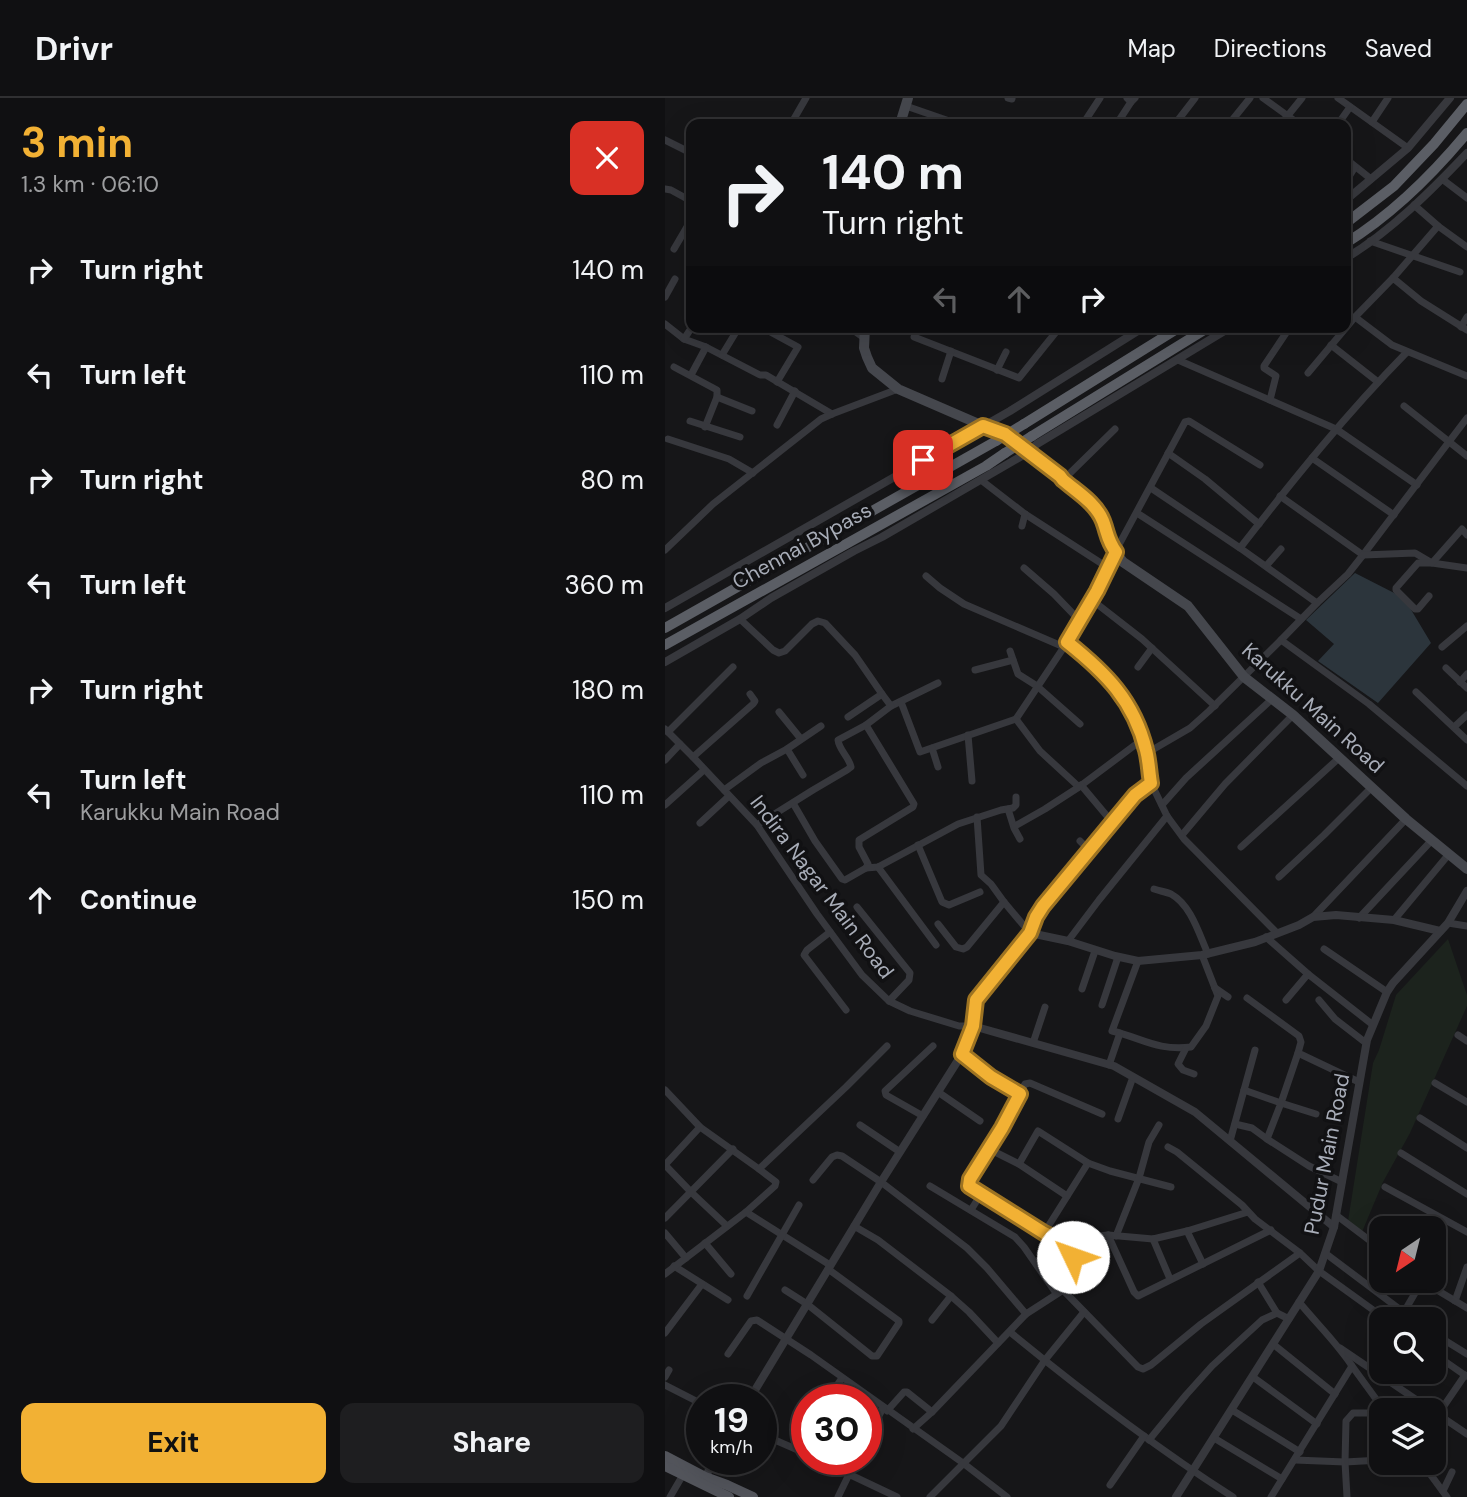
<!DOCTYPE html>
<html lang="en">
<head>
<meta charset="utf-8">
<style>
  body { margin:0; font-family:"DM Sans",sans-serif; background:#1e1e20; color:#f1f3f6; height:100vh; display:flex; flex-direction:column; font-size:26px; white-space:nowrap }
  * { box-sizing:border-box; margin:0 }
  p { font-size:23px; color:#9c9d9f }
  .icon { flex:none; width:38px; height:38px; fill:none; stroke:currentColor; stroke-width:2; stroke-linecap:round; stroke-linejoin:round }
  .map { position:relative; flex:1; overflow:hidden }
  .details { display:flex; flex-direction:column; background:#101012; width:665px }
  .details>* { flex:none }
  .hud { position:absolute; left:21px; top:21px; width:665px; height:214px; border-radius:14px; box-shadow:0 7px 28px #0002,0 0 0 2px #303032; background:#101012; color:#f1f3f6; overflow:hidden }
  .needle { width:46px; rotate:215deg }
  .tools { position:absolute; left:704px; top:1118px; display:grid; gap:14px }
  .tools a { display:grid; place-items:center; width:77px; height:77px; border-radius:14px; background:#101012; box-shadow:0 7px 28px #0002,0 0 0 2px #303032; font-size:35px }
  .speed { position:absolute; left:21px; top:1286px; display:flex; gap:14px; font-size:35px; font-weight:700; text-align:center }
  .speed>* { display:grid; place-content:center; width:91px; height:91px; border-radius:50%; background:#101012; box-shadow:0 7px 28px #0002,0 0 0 2px #303032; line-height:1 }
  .speed small { font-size:18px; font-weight:400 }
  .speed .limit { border:10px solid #d22; background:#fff; color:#111 }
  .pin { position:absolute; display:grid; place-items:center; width:60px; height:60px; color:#fff; margin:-30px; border-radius:14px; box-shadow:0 4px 10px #0006 }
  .me { position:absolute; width:77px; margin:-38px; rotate:312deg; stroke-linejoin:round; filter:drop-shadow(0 0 5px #0008) }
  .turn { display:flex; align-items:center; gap:24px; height:147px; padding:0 21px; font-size:32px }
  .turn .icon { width:91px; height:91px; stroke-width:2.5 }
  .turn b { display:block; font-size:49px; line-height:60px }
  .lanes { display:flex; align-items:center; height:66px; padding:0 21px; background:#0003; justify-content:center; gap:35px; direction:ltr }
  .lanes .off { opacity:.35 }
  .round { display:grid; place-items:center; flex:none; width:74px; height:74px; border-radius:14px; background:#1e1e20 }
  .head { display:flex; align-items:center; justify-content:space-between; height:119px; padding:0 21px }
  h1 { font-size:42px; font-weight:700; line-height:52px; color:#f2b134 }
  .primary-button { display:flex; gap:14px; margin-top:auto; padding:14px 21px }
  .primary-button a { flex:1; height:80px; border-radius:14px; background:#f2b134; color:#111; font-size:28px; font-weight:700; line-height:80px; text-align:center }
  .primary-button a+a { background:#1e1e20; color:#f1f3f6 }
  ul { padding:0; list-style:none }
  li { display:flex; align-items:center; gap:21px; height:105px; padding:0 21px }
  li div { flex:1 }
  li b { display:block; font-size:26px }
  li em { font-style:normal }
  header { display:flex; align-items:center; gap:42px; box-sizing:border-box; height:98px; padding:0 35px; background:#101012; border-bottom:2px solid #303032 }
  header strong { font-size:33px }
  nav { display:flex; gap:38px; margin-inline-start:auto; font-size:24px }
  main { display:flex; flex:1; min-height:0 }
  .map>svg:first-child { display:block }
  .green { fill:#1c231d }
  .water { fill:#2c353c }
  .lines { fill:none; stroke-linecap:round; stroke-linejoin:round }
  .minor { stroke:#37383d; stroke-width:7 }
  .tertiary { stroke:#37383d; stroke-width:8 }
  .secondary { stroke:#45474d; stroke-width:10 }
  .primary { stroke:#53555c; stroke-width:10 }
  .trunk { stroke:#5b5e65; stroke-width:10 }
  .trunk-bridge { stroke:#5b5e65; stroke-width:10 }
  .route-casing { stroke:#9d7322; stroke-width:18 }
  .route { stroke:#f2b134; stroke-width:12 }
  .labels { text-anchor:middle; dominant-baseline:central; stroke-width:7; stroke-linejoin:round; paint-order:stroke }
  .street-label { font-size:21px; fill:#a8adb8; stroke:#111113 }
</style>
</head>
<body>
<header>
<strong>Drivr</strong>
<nav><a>Map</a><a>Directions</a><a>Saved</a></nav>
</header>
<main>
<section class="details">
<div class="head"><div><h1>3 min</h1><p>1.3 km · 06:10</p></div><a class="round" style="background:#d93025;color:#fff"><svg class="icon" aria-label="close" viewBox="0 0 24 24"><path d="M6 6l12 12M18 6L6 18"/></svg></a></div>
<ul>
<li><svg class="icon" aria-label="right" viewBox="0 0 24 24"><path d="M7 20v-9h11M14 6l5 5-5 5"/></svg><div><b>Turn right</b></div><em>140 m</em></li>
<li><svg class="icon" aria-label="left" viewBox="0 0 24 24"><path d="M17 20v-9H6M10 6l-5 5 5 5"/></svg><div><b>Turn left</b></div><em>110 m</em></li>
<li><svg class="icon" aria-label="right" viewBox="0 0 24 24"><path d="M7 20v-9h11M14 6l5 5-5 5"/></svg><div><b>Turn right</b></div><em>80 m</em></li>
<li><svg class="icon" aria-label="left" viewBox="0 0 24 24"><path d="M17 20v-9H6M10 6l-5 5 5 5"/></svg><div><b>Turn left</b></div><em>360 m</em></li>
<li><svg class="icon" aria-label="right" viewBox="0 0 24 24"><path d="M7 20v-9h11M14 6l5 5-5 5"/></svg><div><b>Turn right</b></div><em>180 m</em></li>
<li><svg class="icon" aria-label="left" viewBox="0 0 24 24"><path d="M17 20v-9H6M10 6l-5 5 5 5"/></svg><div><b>Turn left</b><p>Karukku Main Road</p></div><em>110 m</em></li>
<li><svg class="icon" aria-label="ahead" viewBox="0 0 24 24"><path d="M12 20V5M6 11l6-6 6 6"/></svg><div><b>Continue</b></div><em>150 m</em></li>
</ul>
<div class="primary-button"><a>Exit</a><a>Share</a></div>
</section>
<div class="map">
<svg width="802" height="1399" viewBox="0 0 802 1399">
  <rect width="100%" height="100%" fill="#161618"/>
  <polygon class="green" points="783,841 802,897 802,908 745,1035 718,1084 697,1134 683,1123 708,965 714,952 731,897"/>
  <polygon class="water" points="690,475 739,500 766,545 713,605 653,563 669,546 641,522"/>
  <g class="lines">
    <g class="minor">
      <polyline points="343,0 347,1"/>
      <polyline points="462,0 466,4 470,0"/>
      <polyline points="598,0 634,26"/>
      <polyline points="673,0 743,50"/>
      <polyline points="241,8 293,26"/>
      <polyline points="453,24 466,4"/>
      <polyline points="707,24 723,0"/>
      <polyline points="126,26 141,0"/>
      <polyline points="418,26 435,0"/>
      <polyline points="510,26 530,0"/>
      <polyline points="564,26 585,0"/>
      <polyline points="616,26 637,0"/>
      <polyline points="673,26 685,9"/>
      <polyline points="0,42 26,55"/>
      <polyline points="681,61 706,81"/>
      <polyline points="777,81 802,100"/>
      <polyline points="681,83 690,69"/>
      <polyline points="0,91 6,92 26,103"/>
      <polyline points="773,128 802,149"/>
      <polyline points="705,143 795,174"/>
      <polyline points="9,151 26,122"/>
      <polyline points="728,180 773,128 749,107"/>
      <polyline points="0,199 10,181"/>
      <polyline points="690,219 727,247 802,278"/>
      <polyline points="0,226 19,241 41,249 95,277 101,277 167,316"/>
      <polyline points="184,229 199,240"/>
      <polyline points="252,229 249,239 354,280 395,229"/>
      <polyline points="349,229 353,231"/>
      <polyline points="796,229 802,219"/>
      <polyline points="100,231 133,249 112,284"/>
      <polyline points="19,241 27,229"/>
      <polyline points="666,247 713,284"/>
      <polyline points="57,257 74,229"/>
      <polyline points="513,262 671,331 752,387"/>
      <polyline points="9,269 52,292 52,299 40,329"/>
      <polyline points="332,272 341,254"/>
      <polyline points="643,275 690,219 728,180 756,203 802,232"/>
      <polyline points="26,277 41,249"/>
      <polyline points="277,281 286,253"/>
      <polyline points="52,299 87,313"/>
      <polyline points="605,302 611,278 599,270 599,268 625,229"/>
      <polyline points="739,308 802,358"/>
      <polyline points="25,323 75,339"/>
      <polyline points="112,327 130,293"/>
      <polyline points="3,341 64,361 88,375"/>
      <polyline points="503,355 540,381 594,426"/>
      <polyline points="647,360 729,417"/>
      <polyline points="316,382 360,416 442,469"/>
      <polyline points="398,382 450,331"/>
      <polyline points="486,390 575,450 652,505 683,476 698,457 802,320"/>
      <polyline points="615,398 698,457"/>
      <polyline points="472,415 636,521"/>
      <polyline points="357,428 360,416"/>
      <path d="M575,450C628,382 682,315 742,254"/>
      <polyline points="0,452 48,406 156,321 167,316 233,291"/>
      <polyline points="698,457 750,455 767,465 802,470"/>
      <polyline points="601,468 616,451"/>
      <polyline points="359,470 389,496 414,522"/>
      <polyline points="261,478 275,490 299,506 399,549"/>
      <polyline points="764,498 753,511 750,511 731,492 731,490 753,465 767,465 797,431 802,437"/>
      <polyline points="427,502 477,541 550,608"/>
      <polyline points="75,521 108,552 114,555 120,553 147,526 153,523 160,525 190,557 217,596 183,619"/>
      <polyline points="616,542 652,505"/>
      <path d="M402,544C425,562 449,582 465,608C474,622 478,639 482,655"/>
      <polyline points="777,549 802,528"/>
      <polyline points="345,553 353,576 372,588 415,626"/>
      <polyline points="473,569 487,550"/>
      <polyline points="781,570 802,590"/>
      <polyline points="310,572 348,562"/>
      <polyline points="795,584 802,576"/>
      <polyline points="751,594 802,642"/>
      <polyline points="217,596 226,608 273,585"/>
      <polyline points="236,604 255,654 351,621 401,546 432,493 442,469 520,324 524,323 595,367"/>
      <polyline points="114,614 136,641"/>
      <polyline points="351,621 375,653 414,689 478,641"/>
      <polyline points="201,627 249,706 248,709 194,742 194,749 203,766 201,770"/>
      <polyline points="789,629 802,617"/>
      <polyline points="0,631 28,659 92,727 152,816 197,877 224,903 245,913 294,928 308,928"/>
      <polyline points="3,634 68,569"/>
      <polyline points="303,637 307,683"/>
      <polyline points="267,650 273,669"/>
      <polyline points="122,651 138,677"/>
      <polyline points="28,659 88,606 90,603 85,596"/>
      <polyline points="0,662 15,646"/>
      <polyline points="416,687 447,724"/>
      <polyline points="59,692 96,665 122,651 156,628"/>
      <polyline points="128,705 150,743 177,781 180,782 201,770 213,769 293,726 336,712 348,710 351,707 351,699"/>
      <polyline points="0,707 39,672"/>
      <polyline points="497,707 521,680 607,601"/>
      <polyline points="343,711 349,730 355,741"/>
      <polyline points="312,719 316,777 326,786 339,804 365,835 371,819 378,808 470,697 486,685"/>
      <polyline points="35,725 64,698"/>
      <path d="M92,727L148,692L182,672L186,669C184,659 174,652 173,642L201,627L226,608"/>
      <polyline points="350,728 380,711 414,689"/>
      <polyline points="517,737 560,686 628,617"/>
      <polyline points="415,743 424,752"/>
      <polyline points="253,747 277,804 284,807 315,794"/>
      <polyline points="576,749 674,660"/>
      <polyline points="213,769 271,847"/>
      <polyline points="614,779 659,737 707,689"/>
      <path d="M489,791C495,793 501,794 506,796C526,807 534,836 543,856"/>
      <polyline points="192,809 245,875 244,882 224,903"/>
      <polyline points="648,819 741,721"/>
      <polyline points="694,820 767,742"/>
      <polyline points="729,822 784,756"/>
      <polyline points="783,825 802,828"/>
      <polyline points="273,826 291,849 298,851 302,849 339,804"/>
      <polyline points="165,834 142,852 139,857 181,912"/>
      <polyline points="612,835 519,741 502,718 486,685 482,655 525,630 544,613 616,542 704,606 802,688"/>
      <polyline points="601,839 643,876"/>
      <polyline points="403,843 434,802 502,718"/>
      <polyline points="659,851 722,894"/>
      <path d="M473,863L447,933C477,940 492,953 526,949L541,928L553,898L537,857"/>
      <polyline points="550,890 563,899"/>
      <polyline points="417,891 430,853"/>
      <polyline points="582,900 634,938 636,944 633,955 694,984"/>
      <polyline points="621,902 643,876 708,927"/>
      <polyline points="654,902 670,921 701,945"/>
      <polyline points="437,907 453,859"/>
      <polyline points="793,937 802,943"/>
      <polyline points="368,945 380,909"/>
      <polyline points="521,950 513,966 518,972 529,976"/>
      <polyline points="633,955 616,1005 651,1016"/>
      <polyline points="297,956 326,979 355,996"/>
      <polyline points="444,967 455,935"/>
      <polyline points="770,985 802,1004"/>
      <polyline points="0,992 35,1029 94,1071"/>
      <polyline points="579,992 616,1005 602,1041 644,1068 677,1084"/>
      <polyline points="273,994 315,1023"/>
      <polyline points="258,1018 221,997 220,993 268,948"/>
      <polyline points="755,1020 802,1050"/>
      <polyline points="453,1021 468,979"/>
      <polyline points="570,1026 587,1030 602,1041"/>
      <polyline points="195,1027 235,1054"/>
      <polyline points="565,1043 590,952"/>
      <polyline points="503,1049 512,1054 577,1107 590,1121 635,1155 654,1173 722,1222"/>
      <polyline points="324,1051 360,986 365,985 437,1016"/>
      <polyline points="736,1055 802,1096"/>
      <polyline points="354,1066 373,1033 423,1065 445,1073 506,1089"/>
      <polyline points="0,1067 26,1094 62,1128"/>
      <polyline points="0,1067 35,1029"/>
      <polyline points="148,1082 167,1059 172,1057 177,1058 216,1084 302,1150 322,1170 361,1216"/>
      <polyline points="265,1088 350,1139 359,1149 391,1195"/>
      <polyline points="720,1089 802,1134"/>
      <polyline points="306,1112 316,1096"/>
      <polyline points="671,1117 716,1151"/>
      <polyline points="0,1120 68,1051"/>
      <polyline points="189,1128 213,1142 286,1198 304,1214 333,1245"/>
      <polyline points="522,1133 538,1166"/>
      <polyline points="0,1135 21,1160"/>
      <polyline points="379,1135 307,1090 304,1088 305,1081 324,1051 354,1066 402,1098"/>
      <polyline points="443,1137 469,1194 473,1198 606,1132"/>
      <polyline points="451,1138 474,1080 484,1044 494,1027"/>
      <polyline points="488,1141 505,1181"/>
      <polyline points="394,1142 379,1135 423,1065"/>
      <polyline points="40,1145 66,1176"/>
      <polyline points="660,1155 749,1222"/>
      <polyline points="768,1165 774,1151"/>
      <polyline points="165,1167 81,1114 110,1088 111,1084 94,1071 181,989 222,948"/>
      <polyline points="9,1168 63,1202"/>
      <polyline points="0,1176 81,1114"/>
      <polyline points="593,1184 612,1215"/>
      <polyline points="120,1192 142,1206 207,1258 212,1258 234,1225 234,1223 163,1171"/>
      <polyline points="398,1192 473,1269 478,1271 486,1267 536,1226 635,1155"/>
      <polyline points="82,1198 134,1107"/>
      <polyline points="790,1203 802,1169"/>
      <path d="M634,1204C652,1226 672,1245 687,1268"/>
      <polyline points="739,1214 757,1183 802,1210"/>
      <polyline points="267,1222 286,1198"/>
      <path d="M345,1234C417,1293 490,1349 568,1399"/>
      <polyline points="0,1235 37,1186"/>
      <polyline points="768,1235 802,1256"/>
      <polyline points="608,1246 670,1296"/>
      <polyline points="675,1250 802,1336"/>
      <polyline points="768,1255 801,1278"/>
      <polyline points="63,1256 86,1223 92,1222 146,1257 298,1365 342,1399"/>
      <polyline points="0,1279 4,1272"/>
      <polyline points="588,1279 652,1326"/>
      <polyline points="0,1287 37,1306"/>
      <polyline points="162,1302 177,1280"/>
      <polyline points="567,1312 635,1354"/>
      <polyline points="222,1313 239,1294 242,1294 267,1314"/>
      <polyline points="768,1324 800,1277"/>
      <polyline points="248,1331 267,1314 361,1216 423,1176 394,1142 443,1137 488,1141 522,1133 583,1114"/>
      <polyline points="96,1336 142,1356"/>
      <polyline points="549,1340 617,1381"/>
      <polyline points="201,1342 218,1310"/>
      <polyline points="484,1342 521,1297 547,1268 597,1222 612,1215 624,1221"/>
      <polyline points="154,1362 232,1399"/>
      <polyline points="630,1362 680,1364 716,1362"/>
      <polyline points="757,1365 782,1399"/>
      <polyline points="445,1387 479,1338"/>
      <polyline points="778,1393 787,1374"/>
      <polyline points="5,1399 19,1375"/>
      <polyline points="173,1399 191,1362"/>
      <polyline points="265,1399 336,1328 380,1262 419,1214"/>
      <polyline points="606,1399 687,1268 719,1312"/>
      <polyline points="682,1399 680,1364 681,1323 688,1315 716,1315"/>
    </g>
    <g class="tertiary">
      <polyline points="681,102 743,50 785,0"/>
      <path d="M681,160C725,134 767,92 802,55"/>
      <polyline points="0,510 345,313 479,229"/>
      <polyline points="0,564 75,521 106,500 189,453 217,439 362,355 372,346 566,229"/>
      <polyline points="308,928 311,902 365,835 403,843 450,858 473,863 537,857 590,844 634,827 648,819 671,817 729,822 775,833"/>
      <polyline points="84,1302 216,1084 297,956 308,928 449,968 530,1014 669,1129"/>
      <polyline points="40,1379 50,1362"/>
      <polyline points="511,1399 654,1173 669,1129 702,942 722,894 728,885 783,825 802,793"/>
    </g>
    <g class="secondary">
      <polyline points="235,26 243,0"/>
      <polyline points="200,229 199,250 202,259 207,270 233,291 330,333 340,336 395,378 429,407 438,422 443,444 458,464 523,508 579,579 628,617 741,721 802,771"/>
    </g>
    <g class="primary">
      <polyline points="0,1358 40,1379 62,1387 88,1399"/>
      <polyline points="0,1368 64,1399"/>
    </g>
    <g class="trunk">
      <polyline points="681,125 729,88 769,46 802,6"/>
      <path d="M681,145C728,116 767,77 802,35"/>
      <polyline points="359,326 515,229"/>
      <polyline points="367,338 544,229"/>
      <polyline points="0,530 331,343"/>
      <polyline points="0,547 321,368 340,355"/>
    </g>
    <g class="trunk-bridge">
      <polyline points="331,343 359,326"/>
      <polyline points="340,355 367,338"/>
    </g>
  </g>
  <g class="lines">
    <g class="route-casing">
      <path id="route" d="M258,362L318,328L340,336L395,378L398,382C412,394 431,405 438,423C443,436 442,442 451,454L432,493L402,544C441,575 469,603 481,652C484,663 484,674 486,685L470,697L378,808L371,819L365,835L311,902L308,928L297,956L326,979L355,996L337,1030L305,1081L304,1088L379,1135L394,1142L408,1159"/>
    </g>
    <use href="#route" class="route"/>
  </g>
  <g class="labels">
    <g class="street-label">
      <text transform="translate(137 448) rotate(-29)">Chennai Bypass</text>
      <text transform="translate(648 610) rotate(42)">Karukku Main Road</text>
      <text transform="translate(157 789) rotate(53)">Indira Nagar Main Road</text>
      <text transform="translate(662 1056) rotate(-79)">Pudur Main Road</text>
    </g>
  </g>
</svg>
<div class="tools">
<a><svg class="needle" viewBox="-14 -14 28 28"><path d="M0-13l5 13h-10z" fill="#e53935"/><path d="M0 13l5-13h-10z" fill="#9c9d9f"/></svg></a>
<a><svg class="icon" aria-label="search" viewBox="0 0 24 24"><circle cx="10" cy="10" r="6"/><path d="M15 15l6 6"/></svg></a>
<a><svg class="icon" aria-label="layers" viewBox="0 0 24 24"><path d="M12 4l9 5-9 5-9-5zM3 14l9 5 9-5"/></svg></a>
</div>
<div class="speed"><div>19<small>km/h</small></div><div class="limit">30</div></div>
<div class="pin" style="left:258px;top:362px;background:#d93025"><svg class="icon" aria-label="arrive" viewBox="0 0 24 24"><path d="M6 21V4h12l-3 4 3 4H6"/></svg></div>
<svg class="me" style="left:408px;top:1159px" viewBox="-20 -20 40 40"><circle r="19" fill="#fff"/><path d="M0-13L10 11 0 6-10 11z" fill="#f2b134"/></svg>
<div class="hud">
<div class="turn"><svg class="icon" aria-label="right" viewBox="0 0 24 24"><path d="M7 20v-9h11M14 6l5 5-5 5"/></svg><div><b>140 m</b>Turn right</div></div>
<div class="lanes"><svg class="icon off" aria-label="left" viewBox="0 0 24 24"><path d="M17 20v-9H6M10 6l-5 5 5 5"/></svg><svg class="icon off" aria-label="ahead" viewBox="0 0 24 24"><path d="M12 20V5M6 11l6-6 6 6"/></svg><svg class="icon" aria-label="right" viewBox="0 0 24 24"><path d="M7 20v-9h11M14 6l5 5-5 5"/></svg></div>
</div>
</div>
</main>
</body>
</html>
